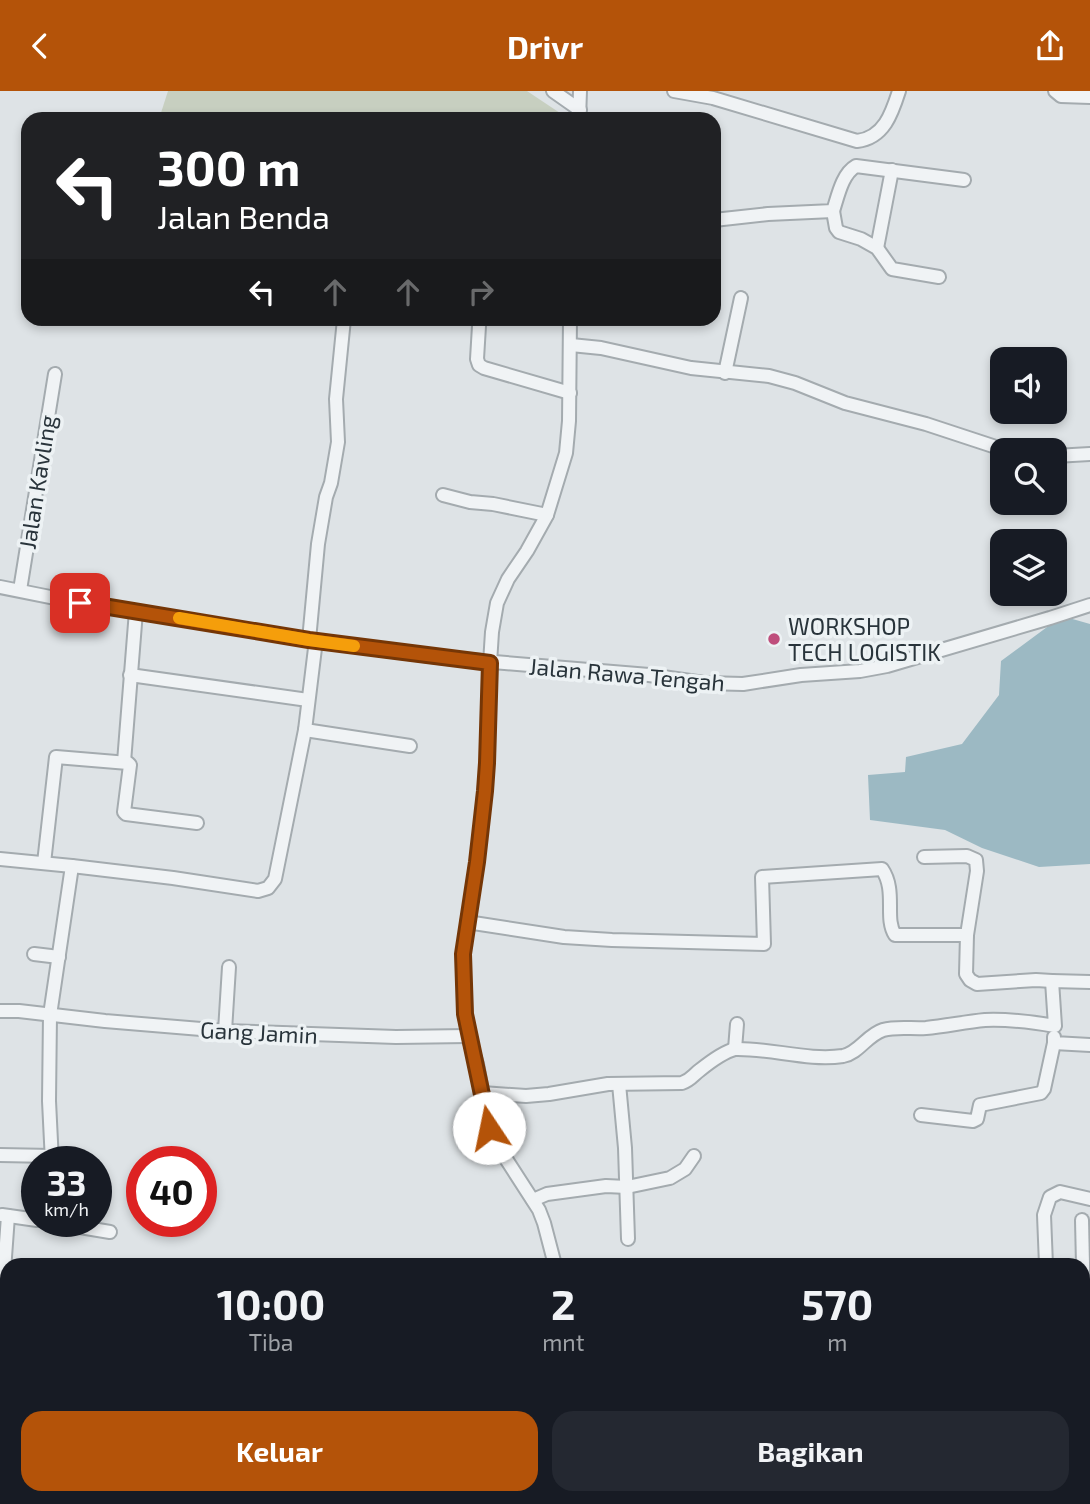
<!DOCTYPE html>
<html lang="id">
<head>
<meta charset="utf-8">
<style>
  body { margin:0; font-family:"Exo 2",sans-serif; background:#242831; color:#f1f3f6; height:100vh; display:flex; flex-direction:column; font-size:26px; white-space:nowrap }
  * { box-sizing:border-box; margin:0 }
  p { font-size:23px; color:#9ea1a6 }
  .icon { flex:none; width:38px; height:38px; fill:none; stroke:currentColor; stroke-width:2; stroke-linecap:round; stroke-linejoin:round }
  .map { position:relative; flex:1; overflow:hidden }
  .panel { position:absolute; left:0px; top:1167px; width:1090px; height:247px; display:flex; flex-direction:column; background:#171b24; border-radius:21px 21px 0 0; box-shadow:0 4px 10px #0003 }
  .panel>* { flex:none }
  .hud { position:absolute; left:21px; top:21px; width:700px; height:214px; border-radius:21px; box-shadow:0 4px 10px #0003; background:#202124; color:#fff; overflow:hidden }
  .buttons { position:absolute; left:990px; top:256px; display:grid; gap:14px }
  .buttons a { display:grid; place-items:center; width:77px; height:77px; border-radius:14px; background:#171b24; box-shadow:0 4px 10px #0003; font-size:35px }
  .speed { position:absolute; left:21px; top:1055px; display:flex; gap:14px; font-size:35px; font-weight:700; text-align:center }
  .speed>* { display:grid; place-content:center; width:91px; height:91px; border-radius:50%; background:#171b24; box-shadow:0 4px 10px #0003; line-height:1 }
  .speed small { font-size:18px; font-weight:400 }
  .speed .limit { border:10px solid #d22; background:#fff; color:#111 }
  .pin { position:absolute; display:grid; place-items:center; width:60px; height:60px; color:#fff; margin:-30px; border-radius:14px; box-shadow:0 4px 10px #0006 }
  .me { position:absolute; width:77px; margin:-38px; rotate:349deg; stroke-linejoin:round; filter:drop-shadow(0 0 5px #0008) }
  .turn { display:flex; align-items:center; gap:24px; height:147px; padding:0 21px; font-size:32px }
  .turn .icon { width:91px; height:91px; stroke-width:2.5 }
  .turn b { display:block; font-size:49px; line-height:60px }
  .lanes { display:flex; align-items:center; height:66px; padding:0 21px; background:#0003; justify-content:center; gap:35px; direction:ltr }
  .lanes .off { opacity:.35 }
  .eta { display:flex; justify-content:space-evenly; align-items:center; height:119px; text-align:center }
  .eta b { font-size:42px; font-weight:700; line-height:49px }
  .cta { display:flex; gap:14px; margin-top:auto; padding:14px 21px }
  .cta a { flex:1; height:80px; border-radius:21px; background:#b45309; color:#fff; font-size:28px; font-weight:700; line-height:80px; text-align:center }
  .cta a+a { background:#242831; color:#f1f3f6 }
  header { display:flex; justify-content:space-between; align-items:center; height:91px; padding:0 21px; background:#b45309; color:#fff; font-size:32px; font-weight:700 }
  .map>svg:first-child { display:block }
  .green { fill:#c7cfc0 }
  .water { fill:#9cb9c3 }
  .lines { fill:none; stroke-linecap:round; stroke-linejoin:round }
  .minor-casing { stroke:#a4abaf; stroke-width:16 }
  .minor { stroke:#f0f3f5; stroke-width:12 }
  .route-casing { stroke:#753606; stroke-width:18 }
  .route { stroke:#b45309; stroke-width:12 }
  .slow { stroke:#f59e0b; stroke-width:12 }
  .poi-dot { fill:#bf4e7c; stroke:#edf2f4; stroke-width:2.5 }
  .labels { text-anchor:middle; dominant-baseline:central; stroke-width:7; stroke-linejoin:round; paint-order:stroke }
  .street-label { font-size:23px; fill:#29343b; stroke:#edf2f4 }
  .poi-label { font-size:23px; fill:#29343b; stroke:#edf2f4; text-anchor:start }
</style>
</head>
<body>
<header><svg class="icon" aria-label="back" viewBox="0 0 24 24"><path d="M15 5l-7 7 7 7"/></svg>Drivr<svg class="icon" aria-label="share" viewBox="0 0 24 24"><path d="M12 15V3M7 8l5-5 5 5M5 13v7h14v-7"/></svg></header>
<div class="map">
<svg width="1090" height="1413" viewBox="0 0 1090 1413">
  <rect width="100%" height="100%" fill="#dee3e6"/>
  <polygon class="green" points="168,0 527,0 563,24 563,28 159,28"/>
  <polygon class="water" points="1062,525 1090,533 1090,773 1039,776 982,757 945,739 870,729 868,684 905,681 906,666 962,653 999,604 1001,570"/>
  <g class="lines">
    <g class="minor-casing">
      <g id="minor">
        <polyline points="553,0 580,19"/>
        <path d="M674,0L713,7L857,50C884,47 892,22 899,0"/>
        <polyline points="1055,0 1061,5 1090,6"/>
        <polyline points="579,28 580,0"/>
        <polyline points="833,120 836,137 839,141 861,148 877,157 892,178 939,186"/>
        <path d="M714,129L768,123L833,120C838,105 842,83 856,75L964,89"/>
        <polyline points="877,157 892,79"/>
        <polyline points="474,228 478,229 479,235 477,268 479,274 484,277 570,302"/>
        <polyline points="571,254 601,257 691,277 769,285 795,292 845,312 926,333 1005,359"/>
        <polyline points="725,282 741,207"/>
        <polyline points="1055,365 1090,363"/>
        <polyline points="443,404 470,411 493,413 547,424"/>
        <polyline points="0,496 80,512 97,514 309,549 446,567 649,584 704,592 743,593 801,584 860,580 887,575 1050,527 1090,514"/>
        <polyline points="20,499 55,283"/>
        <polyline points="309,549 318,453 326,406 331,392 338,351 336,308 344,228"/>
        <polyline points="130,584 308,609"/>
        <polyline points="305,639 410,655"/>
        <polyline points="124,671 136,520"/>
        <polyline points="924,766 967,765 976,769 977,780 967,844 966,883 970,889 977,893 1036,889 1052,890"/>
        <polyline points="0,768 72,775"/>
        <polyline points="44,772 56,666 128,672 130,674 124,721 126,723 197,732"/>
        <path d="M467,831L564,846L612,849L764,853L762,786L882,778C897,800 884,827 895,844H967"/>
        <polyline points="34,863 59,866"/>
        <polyline points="0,920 19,920 105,930 225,940 396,946 468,945"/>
        <polyline points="225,940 229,876"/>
        <polyline points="1054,946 1054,952 1090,954"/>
        <polyline points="735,958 737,933"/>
        <polyline points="619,993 625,1057 628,1148"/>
        <path d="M482,1002L526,1005L549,1003L608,993L682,992C691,989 693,984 700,979C710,971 723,961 735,958C771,957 807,970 843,965C859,962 867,944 883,939C897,935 912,938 926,937C946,935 965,931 985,929C1009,928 1032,931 1055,935L1052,890L1090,891"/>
        <polyline points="921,1024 973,1030 977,1028 980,1014 1041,1002 1044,998 1054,952"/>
        <polyline points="0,1064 52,1065"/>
        <polyline points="52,1071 49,1010 50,924 72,775 173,787 258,800 268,797 275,788 305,639 316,549"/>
        <polyline points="533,1109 547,1103 606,1095 627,1096 670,1087 685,1078 694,1065"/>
        <polyline points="2,1124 37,1129"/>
        <polyline points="1082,1129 1083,1174"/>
        <polyline points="50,1131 110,1141"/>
        <polyline points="555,1174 544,1132 539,1119 499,1057 489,1037 477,973 468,945 465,923 463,863 477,771 482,727 487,672 490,572 492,541 497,512 508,488 527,460 547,424 566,362 569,330 570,228"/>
        <polyline points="1046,1174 1044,1124 1050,1106 1060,1101 1090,1108"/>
        <polyline points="1083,1176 1084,1216"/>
        <polyline points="7,1207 2,1207 8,1125"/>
        <polyline points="553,1413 554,1407"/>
      </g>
    </g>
    <use href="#minor" class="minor"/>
  </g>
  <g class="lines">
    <g class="route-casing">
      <polyline id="route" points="80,512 97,514 309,549 490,572 487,672 485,700 477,771 463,863 465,923 489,1037"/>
    </g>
    <use href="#route" class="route"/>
    <polyline class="slow" points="179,527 309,549 354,555"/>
  </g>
  <circle class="poi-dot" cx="774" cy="548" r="7"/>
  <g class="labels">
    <g class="street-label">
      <text transform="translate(37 391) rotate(-81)">Jalan Kavling</text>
      <text transform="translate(627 583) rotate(5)">Jalan Rawa Tengah</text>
      <text transform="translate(259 941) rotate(3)">Gang Jamin</text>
    </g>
    <g class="poi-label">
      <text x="788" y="535">WORKSHOP<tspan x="788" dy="26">TECH LOGISTIK</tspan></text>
    </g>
  </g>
</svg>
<div class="buttons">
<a><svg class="icon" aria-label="sound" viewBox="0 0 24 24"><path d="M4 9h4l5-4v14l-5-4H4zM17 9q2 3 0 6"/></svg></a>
<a><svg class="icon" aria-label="search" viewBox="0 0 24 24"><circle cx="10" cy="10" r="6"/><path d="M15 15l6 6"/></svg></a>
<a><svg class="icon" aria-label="layers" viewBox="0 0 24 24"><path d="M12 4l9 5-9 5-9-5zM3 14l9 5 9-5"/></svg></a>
</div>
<div class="speed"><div>33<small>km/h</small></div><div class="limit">40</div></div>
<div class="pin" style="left:80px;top:512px;background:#d93025"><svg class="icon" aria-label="arrive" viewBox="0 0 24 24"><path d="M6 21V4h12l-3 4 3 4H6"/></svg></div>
<svg class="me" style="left:489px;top:1037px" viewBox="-20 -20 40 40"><circle r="19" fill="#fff"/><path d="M0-13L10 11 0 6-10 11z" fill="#b45309"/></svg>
<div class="hud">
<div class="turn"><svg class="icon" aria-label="left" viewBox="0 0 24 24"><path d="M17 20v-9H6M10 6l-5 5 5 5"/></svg><div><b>300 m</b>Jalan Benda</div></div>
<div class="lanes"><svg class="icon" aria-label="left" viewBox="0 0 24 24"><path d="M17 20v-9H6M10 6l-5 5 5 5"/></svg><svg class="icon off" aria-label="ahead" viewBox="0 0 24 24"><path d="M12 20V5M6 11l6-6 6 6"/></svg><svg class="icon off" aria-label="ahead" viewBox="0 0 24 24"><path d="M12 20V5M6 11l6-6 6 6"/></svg><svg class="icon off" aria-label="right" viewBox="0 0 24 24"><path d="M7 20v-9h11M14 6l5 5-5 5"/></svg></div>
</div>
<section class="panel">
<div class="eta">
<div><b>10:00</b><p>Tiba</p></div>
<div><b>2</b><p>mnt</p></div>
<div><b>570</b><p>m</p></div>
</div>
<div class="cta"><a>Keluar</a><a>Bagikan</a></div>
</section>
</div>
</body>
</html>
